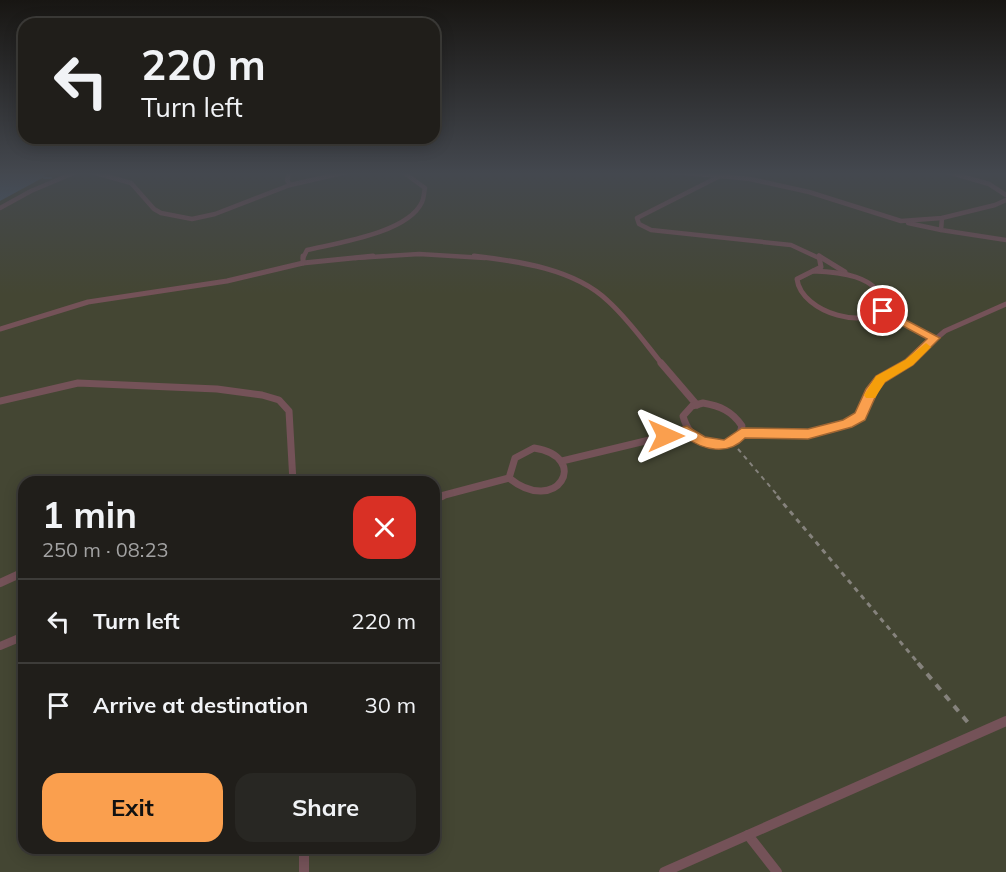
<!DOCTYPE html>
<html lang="en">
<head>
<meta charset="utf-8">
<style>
  body { margin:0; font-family:Mulish,sans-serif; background:#282723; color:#f1f3f6; height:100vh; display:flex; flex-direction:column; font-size:22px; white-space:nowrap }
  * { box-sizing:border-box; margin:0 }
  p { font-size:20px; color:#a2a2a2 }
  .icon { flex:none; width:33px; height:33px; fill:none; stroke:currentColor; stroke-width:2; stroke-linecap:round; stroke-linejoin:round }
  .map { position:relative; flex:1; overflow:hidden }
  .side { position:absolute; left:18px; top:476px; width:422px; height:378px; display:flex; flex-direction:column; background:#201e1a; border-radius:18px; box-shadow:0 3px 15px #0003,0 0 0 2px #3d3c39 }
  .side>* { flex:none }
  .hud { position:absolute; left:18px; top:18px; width:422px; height:126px; border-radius:18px; box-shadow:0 3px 15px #0003,0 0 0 2px #3d3c39; background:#201e1a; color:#f1f3f6; overflow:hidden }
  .pin { position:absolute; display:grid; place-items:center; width:51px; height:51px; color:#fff; margin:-26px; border:3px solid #fff; border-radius:50%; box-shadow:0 2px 6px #0007 }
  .me { position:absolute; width:66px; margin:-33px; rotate:90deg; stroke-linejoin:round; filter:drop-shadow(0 0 4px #0008) }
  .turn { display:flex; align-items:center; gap:21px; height:126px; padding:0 24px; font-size:27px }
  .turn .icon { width:78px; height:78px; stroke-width:2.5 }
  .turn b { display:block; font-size:42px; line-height:51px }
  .round { display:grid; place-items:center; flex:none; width:63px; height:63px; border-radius:18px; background:#282723 }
  .summary { display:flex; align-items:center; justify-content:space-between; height:102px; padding:0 24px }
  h1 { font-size:36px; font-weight:700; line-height:45px }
  .action { display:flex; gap:12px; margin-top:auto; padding:12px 24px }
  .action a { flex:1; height:69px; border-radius:18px; background:#fa9f4e; color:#111; font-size:24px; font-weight:700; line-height:69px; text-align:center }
  .action a+a { background:#282723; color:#f1f3f6 }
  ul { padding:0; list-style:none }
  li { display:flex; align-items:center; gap:18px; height:84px; padding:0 24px; border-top:2px solid #3d3c39 }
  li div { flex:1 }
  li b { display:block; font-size:22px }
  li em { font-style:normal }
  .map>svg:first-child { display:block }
  .green { fill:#444633; fill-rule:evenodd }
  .water { fill:#4c6178 }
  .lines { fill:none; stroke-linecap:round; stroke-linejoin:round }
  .stream { stroke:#4c6178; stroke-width:2 }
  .path-far2 { stroke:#85827c; stroke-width:2; stroke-dasharray:4.5 4.5; stroke-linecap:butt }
  .path-far1 { stroke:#85827c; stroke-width:3; stroke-dasharray:5 5; stroke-linecap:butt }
  .path { stroke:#85827c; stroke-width:4; stroke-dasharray:7 7; stroke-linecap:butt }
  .service-far4 { stroke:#745258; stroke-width:4.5 }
  .service-far3 { stroke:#745258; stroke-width:5 }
  .service-far2 { stroke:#745258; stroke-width:7 }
  .service-far1 { stroke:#745258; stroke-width:8 }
  .service { stroke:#745258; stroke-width:10 }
  .route { fill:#fa9f4e; stroke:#a26733; stroke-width:1.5 }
  .slow { fill:#f59e0b }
</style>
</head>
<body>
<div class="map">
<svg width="1006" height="872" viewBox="0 0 1006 872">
  <rect width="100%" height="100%" fill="#2b2822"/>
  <path class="green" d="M0,172H1006V872H0ZM24,482H434V848H24Z"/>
  <polygon class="water" points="54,172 43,175 46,176 0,201 0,174"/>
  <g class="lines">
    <polyline class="stream" points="44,178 51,178"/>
    <polyline class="path-far2" points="738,449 779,497"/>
    <polyline class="path-far1" points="777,496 919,664"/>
    <polyline class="path" points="918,663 970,725"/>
    <g class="service-far4">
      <polyline points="92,172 131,183 154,209 161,213 192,219 215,214 290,185 347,172"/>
      <polyline points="290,172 287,180 290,185"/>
      <polyline points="672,172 720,176"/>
      <polyline points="948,172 989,184 1006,195"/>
      <polyline points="0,208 31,191 76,172"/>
      <polyline points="942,218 941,230 1006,240"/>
      <polyline points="908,223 941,230"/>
      <polyline points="819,256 822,258"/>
      <path d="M303,258L307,250C337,243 408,233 422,202C424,198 424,192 425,188L403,172"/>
      <polyline points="355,258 419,254 485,258"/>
      <polyline points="819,258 791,245 651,230 639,224 637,218 720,176 750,179 809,192 901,221 942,218 995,205 1006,200"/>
    </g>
    <g class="service-far3">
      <polyline points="303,256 303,263 373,256"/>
      <path d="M474,256C518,261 575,269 608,301C628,319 645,343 662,364"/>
      <polyline points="819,256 845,272"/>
      <polyline points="813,271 821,267 819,256"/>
      <path d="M813,271C841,272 874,275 887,304C871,333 801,313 797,279Z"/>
      <polyline points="883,311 935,338"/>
      <polyline points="0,329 88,302 227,281 303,263"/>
      <polyline points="906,364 945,331 1006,304"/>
    </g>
    <g class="service-far2">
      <polyline points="661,363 697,405"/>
      <polyline points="0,401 78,383 217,389 262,395 279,400 289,411 293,482"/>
      <path d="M703,403C720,406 732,411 742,426L739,437C716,451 690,443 683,416L692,406Z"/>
      <path d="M742,433C770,433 840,438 860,416C866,410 867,398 871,390C879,377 895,370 908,363"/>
      <path d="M534,448C592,457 557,517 509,478L515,458Z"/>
      <polyline points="562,461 687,431"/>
      <polyline points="437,497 509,478"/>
    </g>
    <g class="service-far1">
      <polyline points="434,498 442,496"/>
      <polyline points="0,583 24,572"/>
      <polyline points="0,646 24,636"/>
    </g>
    <g class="service">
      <polyline points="748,835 777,872"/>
      <polyline points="304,848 304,872"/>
      <polyline points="664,872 1006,721"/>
    </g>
  </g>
  <linearGradient id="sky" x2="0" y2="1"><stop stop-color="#181613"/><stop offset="0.59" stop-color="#44484f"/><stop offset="1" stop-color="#44484f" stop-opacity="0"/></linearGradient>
  <rect width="1006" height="294" fill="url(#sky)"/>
  <path class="route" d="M883,308L940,338L913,365L885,382L878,391L865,420L852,427L808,439L745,438C728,456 703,450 685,437L666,441L661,440L659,436L661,433L687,426L705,437L724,440L742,428L808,429L843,420L855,413L866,389L876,376L905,360L927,339L879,313L878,311Z"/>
  <polygon class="slow" points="926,343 931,347 913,365 885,382 875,398 866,398 864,395 876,376 905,360"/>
</svg>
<div class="pin" style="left:883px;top:311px;background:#d93025"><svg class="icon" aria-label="arrive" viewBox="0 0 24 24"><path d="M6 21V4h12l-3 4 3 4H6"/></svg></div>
<svg class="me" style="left:666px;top:436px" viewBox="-20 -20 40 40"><path d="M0-17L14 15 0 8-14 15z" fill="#fa9f4e" stroke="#fff" stroke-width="4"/></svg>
<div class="hud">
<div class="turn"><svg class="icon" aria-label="left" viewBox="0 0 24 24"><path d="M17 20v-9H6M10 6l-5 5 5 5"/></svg><div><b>220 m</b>Turn left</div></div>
</div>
<section class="side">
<div class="summary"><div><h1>1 min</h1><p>250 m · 08:23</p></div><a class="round" style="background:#d93025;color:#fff"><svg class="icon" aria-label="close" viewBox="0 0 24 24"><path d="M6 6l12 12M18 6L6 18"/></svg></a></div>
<ul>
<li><svg class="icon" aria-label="left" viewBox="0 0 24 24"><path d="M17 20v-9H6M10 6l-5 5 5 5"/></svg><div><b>Turn left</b></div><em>220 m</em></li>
<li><svg class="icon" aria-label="arrive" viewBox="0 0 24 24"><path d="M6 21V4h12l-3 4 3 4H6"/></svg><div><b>Arrive at destination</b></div><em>30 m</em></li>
</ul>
<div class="action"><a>Exit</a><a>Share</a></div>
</section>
</div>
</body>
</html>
